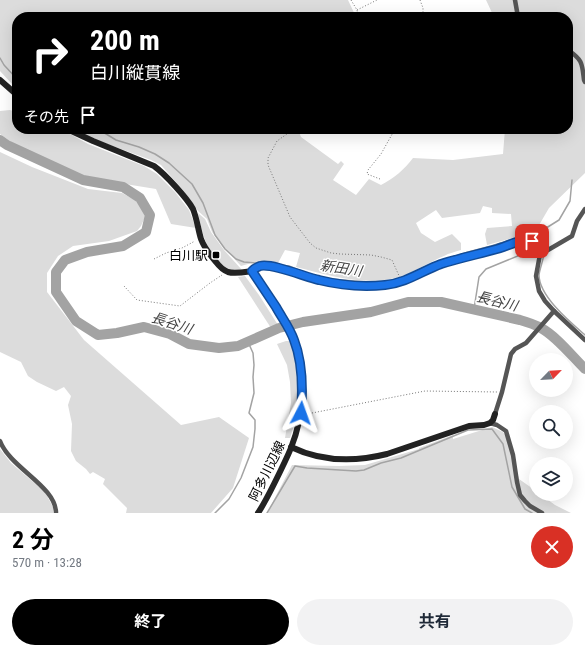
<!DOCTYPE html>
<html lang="ja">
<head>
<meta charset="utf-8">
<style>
  body { margin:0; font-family:"Roboto Condensed","Noto Sans JP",sans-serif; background:#f2f2f3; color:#1f2937; height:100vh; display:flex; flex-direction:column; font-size:15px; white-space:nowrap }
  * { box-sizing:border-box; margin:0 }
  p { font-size:13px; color:#747a83 }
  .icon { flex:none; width:22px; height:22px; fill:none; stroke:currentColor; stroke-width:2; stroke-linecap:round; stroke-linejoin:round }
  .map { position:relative; height:513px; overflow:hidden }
  .drawer { display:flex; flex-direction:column; background:#fff; flex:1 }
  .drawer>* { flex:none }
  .hud { position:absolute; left:12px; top:12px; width:561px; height:122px; border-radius:16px; box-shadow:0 4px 16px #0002; background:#000; color:#fff; overflow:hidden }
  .needle { width:26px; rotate:65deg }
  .fabs { position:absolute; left:529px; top:353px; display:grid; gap:8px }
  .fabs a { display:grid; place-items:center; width:44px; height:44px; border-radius:50%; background:#fff; box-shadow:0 4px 16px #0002; font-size:20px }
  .pin { position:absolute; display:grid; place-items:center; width:34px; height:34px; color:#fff; margin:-17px; border-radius:8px; box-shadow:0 2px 6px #0006 }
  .me { position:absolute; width:44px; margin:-22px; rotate:4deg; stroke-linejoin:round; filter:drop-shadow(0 0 3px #0008) }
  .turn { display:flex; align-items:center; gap:14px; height:84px; padding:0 12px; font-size:18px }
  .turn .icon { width:52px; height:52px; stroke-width:2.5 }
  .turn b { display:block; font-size:28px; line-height:34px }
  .then { display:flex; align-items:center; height:38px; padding:0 12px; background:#0003; gap:8px; font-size:15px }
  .round { display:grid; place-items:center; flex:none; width:42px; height:42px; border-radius:21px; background:#f2f2f3 }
  .head { display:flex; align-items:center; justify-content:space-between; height:68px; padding:0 12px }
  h1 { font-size:24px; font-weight:700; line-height:30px; color:#000 }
  .cta { display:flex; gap:8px; margin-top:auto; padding:8px 12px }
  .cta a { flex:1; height:46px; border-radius:24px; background:#000; color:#fff; font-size:16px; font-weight:700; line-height:46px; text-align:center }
  .cta a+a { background:#f2f2f3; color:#1f2937 }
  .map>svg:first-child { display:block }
  .green { fill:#dcdcdc }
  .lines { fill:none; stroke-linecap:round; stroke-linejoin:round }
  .stream { stroke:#a3a3a3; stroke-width:1.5 }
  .river { stroke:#a3a3a3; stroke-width:10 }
  .path { stroke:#777; stroke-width:1; stroke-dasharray:1 2; stroke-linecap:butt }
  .street { stroke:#555; stroke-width:4.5 }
  .secondary { stroke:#222; stroke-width:6 }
  .route-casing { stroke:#114b97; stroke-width:10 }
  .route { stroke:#1a73e8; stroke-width:7 }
  .poi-dot { fill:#000; stroke:#fff; stroke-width:1.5 }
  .labels { text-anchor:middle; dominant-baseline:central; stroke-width:3; stroke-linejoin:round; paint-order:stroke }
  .poi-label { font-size:13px; fill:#000; stroke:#fff; text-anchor:end }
  .street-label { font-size:13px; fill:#000; stroke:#fff }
  .water-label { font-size:14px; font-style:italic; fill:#444; stroke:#fff }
</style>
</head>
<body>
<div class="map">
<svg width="585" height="513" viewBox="0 0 585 513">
  <rect width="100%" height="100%" fill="#fff"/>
  <g class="green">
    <polygon points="0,0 348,0 356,17 17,17 17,89 12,84 0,71"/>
    <path d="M486,0H585V173L549,208L535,232L487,245L485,234L487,228L512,226L511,214L492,213V208L483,206L480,213L442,218L436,210L416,223L421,233L435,242L452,234L461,243V250C455,252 449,253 444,256C431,261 418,270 405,275C370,288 331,276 296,267L300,253L285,250L278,263L255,262L241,266L226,250L212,232L207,219L198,211L183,190L161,165L151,160L99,141L73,129H298L301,137L338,164L341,161L344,164L333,180L356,195L369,179L381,185C393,179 405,169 413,158L453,160L503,154L505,129H568V17H494Z"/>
    <polygon points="10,110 17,112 17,129 61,129 88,144 144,166 157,174 175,192 189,210 196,228 171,224 156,189 88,178 64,168 17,146 0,134 0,111"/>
    <polygon points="0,152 32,167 88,189 122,193 135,200 142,208 146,215 141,226 137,231 109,241 73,246 58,256 47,273 47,292 84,340 181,425 219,417 249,438 233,488 211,513 126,513 127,508 103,484 105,479 93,472 90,474 86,469 76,461 71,451 72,424 68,405 71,396 64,387 56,391 37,382 28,376 21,362 0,352"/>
    <path d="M198,213L205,219L211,232L224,250L242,270C239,270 235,270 232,270C221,268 209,250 205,240C202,232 200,222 198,213Z"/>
    <polygon points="245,276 259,295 278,325 271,328 238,277"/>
    <path d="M286,341H290C300,365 301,395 295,420C294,426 292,432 290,438H285L291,403L290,382L287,365L277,344Z"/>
    <polygon points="492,427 503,432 507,437 519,479 536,491 536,494 540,494 555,505 571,513 267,513 292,465 339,466 365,465 419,449 419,448 453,435 453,439"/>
    <polygon points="0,449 11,463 45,492 54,509 53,513 0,513"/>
  </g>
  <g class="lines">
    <g class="stream">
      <polyline points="0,58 4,65 17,79"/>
      <polyline points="98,129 116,140 139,147 155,154 169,163 192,184 203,203 215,235 225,249 236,259 244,262 289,266 309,274 331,279 378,283"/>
      <path d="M544,251C544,260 540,267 539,275C539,296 570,322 585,335"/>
      <polyline points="382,283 400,280 440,261 468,252 491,246 523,236 535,235 544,239 544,247"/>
      <polyline points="474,309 479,277 486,269 525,253 531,247 535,235 559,220 570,201 572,180"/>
      <polyline points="215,513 229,499 241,478 253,447 255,429 255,420 249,413 254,393 253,377 254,365 253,353 248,342"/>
      <polyline points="267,513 295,466 307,468 356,471 364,470 381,463 401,458 468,430 492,429 503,444 512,487 525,509 532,513"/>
    </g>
    <path class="river" d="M0,140L7,145L83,180L123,187L140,198L150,215L146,232L123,246L87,252L65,260L56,272V292L76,321L98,335L117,333L144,327L170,334L189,344L219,348L238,346L279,328L303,322L371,312L408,302H441L520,320C527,322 534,324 541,328C556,336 572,356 585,369"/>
    <g class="path">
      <polyline points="351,0 357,10 358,17"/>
      <polyline points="420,0 423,8 423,17"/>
      <polyline points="357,10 377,0"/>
      <polyline points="294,129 277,141 268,158 268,165 290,217 310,243 316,248 331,253 340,254 371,255 381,257 392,260 400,278"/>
      <polyline points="380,179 367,174 368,170 381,154 395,129"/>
      <polyline points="154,259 166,253 182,248 195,241"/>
      <polyline points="124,286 137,300 180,306 210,283 222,275"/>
      <polyline points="306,413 312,413 425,391 497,392"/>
    </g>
    <g class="street">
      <polyline points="515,0 518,17"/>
      <path d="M568,50C583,60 582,64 584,80L585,82"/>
      <polyline points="541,249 548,250 572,236 577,221 585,209"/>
      <polyline points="252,271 259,266 272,267 318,280 363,286 393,285 408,280 440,265 457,259 498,249 519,242 529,240 535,241 538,244 541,249 536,276 539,291 545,301 554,311 585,340"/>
      <polyline points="495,414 502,392 511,354 515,349 526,343 554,311"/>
      <polyline points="490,423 497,425 506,431 513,455 517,482 520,495 525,501 530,506 542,513"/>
      <path d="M0,441C10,468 56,486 56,513"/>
    </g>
    <g class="secondary">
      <polyline points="0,80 17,95"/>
      <path d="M67,129L93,141L154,166C165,174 187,198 193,209C197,219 198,229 201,239C204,247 210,255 216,262C219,266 223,270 228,272C235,274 245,272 252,271C266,293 283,314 294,338C308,372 304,415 291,448C286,460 280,472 274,484C269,494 264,504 258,513"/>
      <path d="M291,447C322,462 355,462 387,454L469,426L484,425L490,423L493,420L495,414"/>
    </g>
  </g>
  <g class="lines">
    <g class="route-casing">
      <path id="route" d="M301,413C303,388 303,363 294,340C290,328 282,318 276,307C268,295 260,283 252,271C254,269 257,267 260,266C273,263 305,277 319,280C339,285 364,287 385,285C406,283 422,271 441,264C460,258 479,254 497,249C508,246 521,238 532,241"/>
    </g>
    <use href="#route" class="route"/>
  </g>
  <rect class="poi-dot" x="212" y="251" width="8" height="8" rx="2"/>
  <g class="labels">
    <g class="poi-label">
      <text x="208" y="255">白川駅</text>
    </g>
    <g class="street-label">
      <text transform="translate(267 471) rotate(-64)">阿多川辺線</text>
    </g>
    <g class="water-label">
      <text transform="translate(341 268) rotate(9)">新田川</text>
      <text transform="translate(497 301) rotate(14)">長谷川</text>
      <text transform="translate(172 323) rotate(18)">長谷川</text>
    </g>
  </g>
</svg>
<div class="fabs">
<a><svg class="needle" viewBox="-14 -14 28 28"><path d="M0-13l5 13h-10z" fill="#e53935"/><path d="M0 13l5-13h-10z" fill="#747a83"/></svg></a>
<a><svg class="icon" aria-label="search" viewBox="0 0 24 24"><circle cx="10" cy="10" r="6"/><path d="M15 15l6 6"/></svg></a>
<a><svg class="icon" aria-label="layers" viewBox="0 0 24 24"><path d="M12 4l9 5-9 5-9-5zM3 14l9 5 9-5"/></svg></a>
</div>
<div class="pin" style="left:532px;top:241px;background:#d93025"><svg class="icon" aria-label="arrive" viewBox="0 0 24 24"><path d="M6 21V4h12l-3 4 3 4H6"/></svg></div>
<svg class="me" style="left:301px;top:413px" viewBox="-20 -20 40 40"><path d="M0-17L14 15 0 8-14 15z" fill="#1a73e8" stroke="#fff" stroke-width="4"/></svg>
<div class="hud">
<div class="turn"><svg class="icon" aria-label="right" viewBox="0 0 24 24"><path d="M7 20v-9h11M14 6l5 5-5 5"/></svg><div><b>200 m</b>白川縦貫線</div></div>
<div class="then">その先<svg class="icon" aria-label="arrive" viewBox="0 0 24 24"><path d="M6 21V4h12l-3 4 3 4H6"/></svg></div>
</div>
</div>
<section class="drawer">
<div class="head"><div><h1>2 分</h1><p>570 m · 13:28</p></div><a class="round" style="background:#d93025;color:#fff"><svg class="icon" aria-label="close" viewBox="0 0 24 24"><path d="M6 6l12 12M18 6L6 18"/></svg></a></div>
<div class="cta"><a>終了</a><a>共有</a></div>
</section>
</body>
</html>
